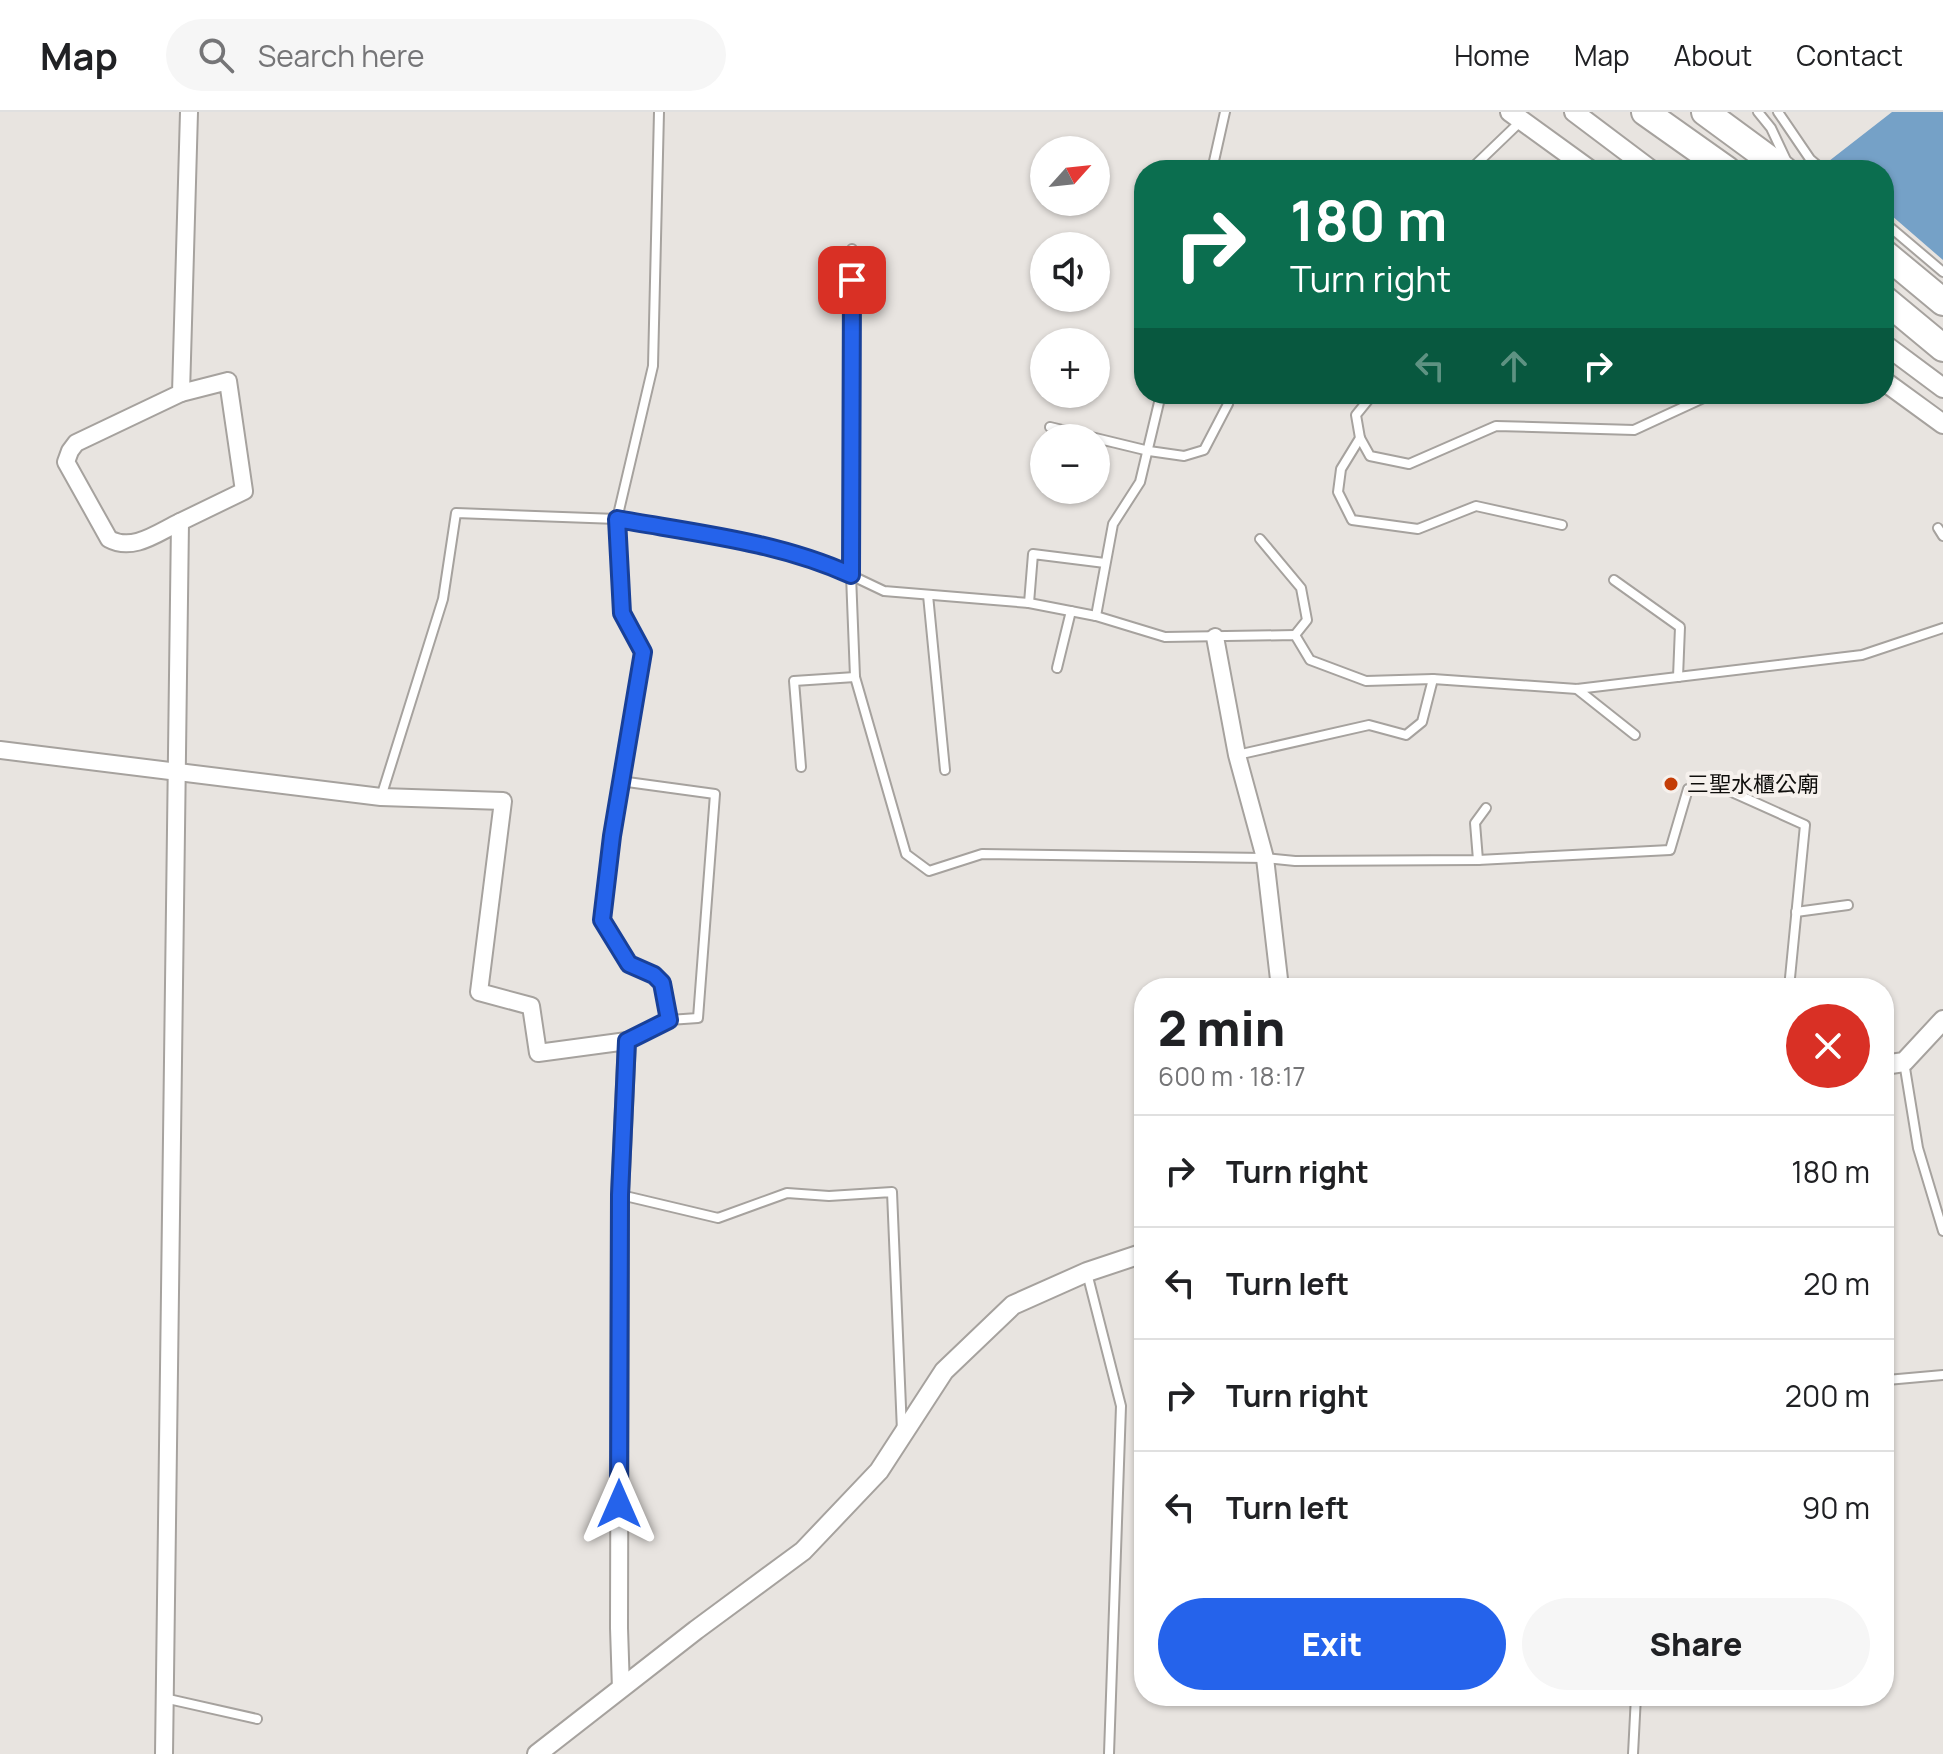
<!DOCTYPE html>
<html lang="en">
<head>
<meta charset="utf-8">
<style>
  body { margin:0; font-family:Manrope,"Noto Sans TC",sans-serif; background:#f6f6f6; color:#202124; height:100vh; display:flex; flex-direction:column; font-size:30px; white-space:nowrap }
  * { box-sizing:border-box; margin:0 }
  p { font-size:26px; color:#757577 }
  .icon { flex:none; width:44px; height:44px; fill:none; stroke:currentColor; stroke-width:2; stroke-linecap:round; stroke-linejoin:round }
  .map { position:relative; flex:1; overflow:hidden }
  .panel { position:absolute; left:1134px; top:866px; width:760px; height:728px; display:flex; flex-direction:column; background:#fff; border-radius:32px; box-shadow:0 2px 6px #0004 }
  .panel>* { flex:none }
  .top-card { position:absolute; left:1134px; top:48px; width:760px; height:244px; border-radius:32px; box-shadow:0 2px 6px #0004; background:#0b6e4f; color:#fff; overflow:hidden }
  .needle { width:52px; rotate:63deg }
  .tools { position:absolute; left:1030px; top:24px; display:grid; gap:16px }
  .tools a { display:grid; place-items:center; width:80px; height:80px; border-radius:50%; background:#fff; box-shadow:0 2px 6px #0004; font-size:40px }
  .pin { position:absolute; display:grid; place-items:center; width:68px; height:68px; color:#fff; margin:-34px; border-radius:16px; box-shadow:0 4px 12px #0006 }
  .me { position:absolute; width:88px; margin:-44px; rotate:0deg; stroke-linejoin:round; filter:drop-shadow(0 0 6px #0008) }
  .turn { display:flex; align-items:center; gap:28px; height:168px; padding:0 24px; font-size:36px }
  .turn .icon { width:104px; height:104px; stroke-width:2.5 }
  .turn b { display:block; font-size:56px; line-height:68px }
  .lanes { display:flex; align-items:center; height:76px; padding:0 24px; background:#0003; justify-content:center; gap:40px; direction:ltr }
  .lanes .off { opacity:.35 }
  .round { display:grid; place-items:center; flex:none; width:84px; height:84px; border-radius:42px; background:#f6f6f6 }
  .overview { display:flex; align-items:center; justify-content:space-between; height:136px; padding:0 24px }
  h1 { font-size:48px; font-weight:800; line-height:60px }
  .button { display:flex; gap:16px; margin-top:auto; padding:16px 24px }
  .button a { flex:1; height:92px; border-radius:48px; background:#2563eb; color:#fff; font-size:32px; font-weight:800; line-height:92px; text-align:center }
  .button a+a { background:#f6f6f6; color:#202124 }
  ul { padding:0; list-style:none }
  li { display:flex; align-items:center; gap:24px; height:112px; padding:0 24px; border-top:2px solid #e0e0e0 }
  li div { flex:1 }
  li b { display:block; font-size:30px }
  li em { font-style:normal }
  header { display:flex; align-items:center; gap:48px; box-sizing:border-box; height:112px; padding:0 40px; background:#fff; border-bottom:2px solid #e0e0e0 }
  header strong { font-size:38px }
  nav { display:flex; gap:44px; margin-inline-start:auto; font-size:28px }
  .search { width:560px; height:72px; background:#f6f6f6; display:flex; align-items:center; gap:20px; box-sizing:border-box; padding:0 28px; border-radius:44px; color:#757577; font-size:30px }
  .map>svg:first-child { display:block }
  .water { fill:#75a1c7 }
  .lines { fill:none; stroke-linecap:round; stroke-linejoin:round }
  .service-casing { stroke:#a6a29e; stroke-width:12 }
  .minor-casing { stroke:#a6a29e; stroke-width:20 }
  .tertiary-casing { stroke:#a6a29e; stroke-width:22 }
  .trunk-casing { stroke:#a6a29e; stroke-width:30 }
  .service { stroke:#fff; stroke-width:8 }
  .minor { stroke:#fff; stroke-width:16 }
  .tertiary { stroke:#fff; stroke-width:18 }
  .trunk { stroke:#fff; stroke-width:26 }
  .route-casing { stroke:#184099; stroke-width:20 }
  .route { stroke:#2563eb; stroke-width:14 }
  .poi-dot { fill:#c43d07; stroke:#f6f1ed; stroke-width:3 }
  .labels { text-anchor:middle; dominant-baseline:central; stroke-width:8; stroke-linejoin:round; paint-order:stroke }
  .poi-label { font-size:22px; fill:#0f0e0c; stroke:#f6f1ed; text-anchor:start }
</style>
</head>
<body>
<header>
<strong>Map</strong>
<div class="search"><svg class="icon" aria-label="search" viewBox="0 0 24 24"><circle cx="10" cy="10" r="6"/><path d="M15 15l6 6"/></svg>Search here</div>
<nav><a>Home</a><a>Map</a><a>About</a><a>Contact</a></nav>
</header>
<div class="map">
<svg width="1943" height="1642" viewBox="0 0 1943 1642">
  <rect width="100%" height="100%" fill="#e8e4e0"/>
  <polygon class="water" points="1892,0 1943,0 1943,148 1884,97 1884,58 1838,58 1829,49"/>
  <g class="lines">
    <g class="service-casing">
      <g id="service">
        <polyline points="1758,0 1771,16 1787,50"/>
        <polyline points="1778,0 1810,47 1823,58"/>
        <polyline points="1212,58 1225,0"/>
        <polyline points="1470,58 1521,9"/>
        <polyline points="1884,110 1943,160"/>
        <polyline points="852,137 851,463 855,565 906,742 929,759 982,742 1265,746 1295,749 1478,748 1670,738 1688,677 1723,676 1805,713 1789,876"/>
        <polyline points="1373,282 1356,303 1360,326 1341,357 1338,380 1352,408 1418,417 1476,394 1562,413"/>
        <polyline points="1050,315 1149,339 1184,344 1204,338 1228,292"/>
        <polyline points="1360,326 1370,344 1409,352 1496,314 1634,318 1712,282"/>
        <polyline points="1938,416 1943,424"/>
        <polyline points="1260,427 1301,476 1307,508 1295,523"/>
        <polyline points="1614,468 1680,515 1678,565"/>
        <polyline points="928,483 945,658"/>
        <polyline points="1029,491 1033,442 1105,451"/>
        <polyline points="1096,504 1113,412 1140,370 1161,282"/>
        <polyline points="1057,556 1071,499"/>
        <polyline points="1577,577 1635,623"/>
        <polyline points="1237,643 1369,613 1406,623 1422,610 1433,567"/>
        <polyline points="801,655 794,569 855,565"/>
        <polyline points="620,669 715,682 698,906 669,908"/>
        <polyline points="381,685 443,487 456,401 617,407 740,429 821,449 884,479 1029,491 1096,504 1165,525 1295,523 1310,548 1366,569 1433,567 1577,577 1862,543 1943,516"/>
        <polyline points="1478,748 1475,711 1486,696"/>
        <polyline points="1796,800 1848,793"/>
        <polyline points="628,929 669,908 662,871 654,863 629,852 602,808 603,780 620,669 643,540 622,501 617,407 653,254 659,0"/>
        <polyline points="1904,950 1918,1036 1943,1119"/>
        <polyline points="621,1083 718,1106 787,1081 829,1084 892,1080 902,1319"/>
        <polyline points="1087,1161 1121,1294 1109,1642"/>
        <polyline points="1884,1243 1887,1268 1943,1263"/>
        <polyline points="164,1586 257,1607"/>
        <polyline points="1633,1642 1636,1584"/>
      </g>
    </g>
    <g class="minor-casing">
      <g id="minor">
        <polyline points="180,410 244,379 228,269 181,281"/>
        <polyline points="1215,525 1237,643 1265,746 1280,876"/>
        <polyline points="0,638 381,685 503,689 479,880 531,894 538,941 627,929 620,1083 619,1516 621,1577"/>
        <path d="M164,1642L180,410C157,421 133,440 109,427L66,350L70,339L76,331L181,281L189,0"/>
      </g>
    </g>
    <g class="tertiary-casing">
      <g id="tertiary">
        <polyline points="1510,0 1590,58"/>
        <polyline points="1574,0 1651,58"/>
        <polyline points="1884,232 1943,276"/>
        <polyline points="1884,269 1943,312"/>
        <polyline points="1884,953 1904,950 1943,908"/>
        <polyline points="537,1642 696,1518 803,1439 879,1359 944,1259 1013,1193 1087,1160 1144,1141"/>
      </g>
    </g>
    <g class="trunk-casing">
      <g id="trunk">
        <polyline points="1645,0 1727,58"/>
        <polyline points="1705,0 1784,58"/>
        <polyline points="1884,141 1943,190"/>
        <polyline points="1884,187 1943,236"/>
      </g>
    </g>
    <use href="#service" class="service"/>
    <use href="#minor" class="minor"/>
    <use href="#tertiary" class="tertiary"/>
    <use href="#trunk" class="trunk"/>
  </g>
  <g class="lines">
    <g class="route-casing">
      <path id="route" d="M619,1392L620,1083L627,929L669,908L662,871L654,863L629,852L602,808L612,724L643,540L622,501L617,407C695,421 779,430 851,463L852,168"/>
    </g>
    <use href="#route" class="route"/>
  </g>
  <circle class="poi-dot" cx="1671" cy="672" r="8"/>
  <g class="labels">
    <g class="poi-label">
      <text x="1687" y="672">三聖水櫃公廟</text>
    </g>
  </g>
</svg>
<div class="tools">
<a><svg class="needle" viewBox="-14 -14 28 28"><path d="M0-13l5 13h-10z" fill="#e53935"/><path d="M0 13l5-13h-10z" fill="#757577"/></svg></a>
<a><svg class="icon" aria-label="sound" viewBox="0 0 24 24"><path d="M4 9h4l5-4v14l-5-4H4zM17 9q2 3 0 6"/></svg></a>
<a>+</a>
<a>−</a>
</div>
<div class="pin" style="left:852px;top:168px;background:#d93025"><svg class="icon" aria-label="arrive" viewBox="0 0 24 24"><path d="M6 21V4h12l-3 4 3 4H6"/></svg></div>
<svg class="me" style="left:619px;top:1392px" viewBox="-20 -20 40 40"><path d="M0-17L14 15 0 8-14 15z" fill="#2563eb" stroke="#fff" stroke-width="4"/></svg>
<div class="top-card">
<div class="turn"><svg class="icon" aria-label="right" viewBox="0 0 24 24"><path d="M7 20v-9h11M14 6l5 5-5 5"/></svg><div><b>180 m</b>Turn right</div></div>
<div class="lanes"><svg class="icon off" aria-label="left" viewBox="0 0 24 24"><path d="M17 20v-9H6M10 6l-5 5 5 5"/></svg><svg class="icon off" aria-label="ahead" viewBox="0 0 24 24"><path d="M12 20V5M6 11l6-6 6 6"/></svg><svg class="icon" aria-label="right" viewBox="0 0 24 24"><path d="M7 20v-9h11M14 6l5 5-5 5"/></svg></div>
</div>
<section class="panel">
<div class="overview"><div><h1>2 min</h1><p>600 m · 18:17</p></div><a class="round" style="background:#d93025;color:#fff"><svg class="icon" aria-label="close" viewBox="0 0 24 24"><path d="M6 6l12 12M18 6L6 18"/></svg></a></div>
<ul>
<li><svg class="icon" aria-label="right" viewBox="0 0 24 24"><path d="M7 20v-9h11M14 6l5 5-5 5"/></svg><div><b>Turn right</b></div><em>180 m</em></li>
<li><svg class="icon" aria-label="left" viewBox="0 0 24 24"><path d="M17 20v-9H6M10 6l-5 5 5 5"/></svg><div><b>Turn left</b></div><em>20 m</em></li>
<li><svg class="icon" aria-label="right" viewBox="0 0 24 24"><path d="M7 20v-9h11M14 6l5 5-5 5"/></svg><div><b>Turn right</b></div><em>200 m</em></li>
<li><svg class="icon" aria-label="left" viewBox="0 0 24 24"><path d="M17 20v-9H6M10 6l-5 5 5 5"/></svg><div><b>Turn left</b></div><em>90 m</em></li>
</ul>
<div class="button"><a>Exit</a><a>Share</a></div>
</section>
</div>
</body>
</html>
